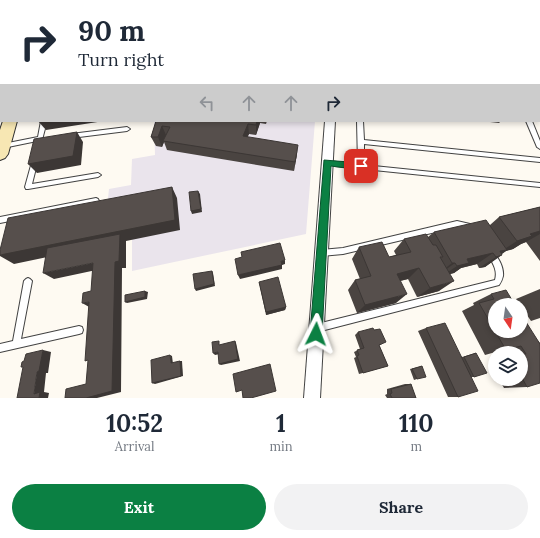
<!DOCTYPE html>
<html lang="en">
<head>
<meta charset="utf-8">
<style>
  body { margin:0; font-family:Lora,serif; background:#f2f2f3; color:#1f2937; height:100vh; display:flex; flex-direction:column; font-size:15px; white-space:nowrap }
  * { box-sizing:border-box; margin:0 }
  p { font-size:13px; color:#747a83 }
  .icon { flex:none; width:22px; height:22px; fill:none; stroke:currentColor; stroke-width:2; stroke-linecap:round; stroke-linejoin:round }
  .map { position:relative; height:398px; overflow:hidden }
  .sheet { display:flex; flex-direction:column; background:#fff; flex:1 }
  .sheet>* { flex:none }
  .guide { position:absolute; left:0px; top:0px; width:540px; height:122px; box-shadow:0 2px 6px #0003; background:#fff; color:#1f2937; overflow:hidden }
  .needle { width:26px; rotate:167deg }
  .tools { position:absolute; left:488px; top:298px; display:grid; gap:8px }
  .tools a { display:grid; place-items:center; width:40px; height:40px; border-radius:50%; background:#fff; box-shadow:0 2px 6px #0003; font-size:20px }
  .pin { position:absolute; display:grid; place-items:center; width:34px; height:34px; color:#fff; margin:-17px; border-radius:8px; box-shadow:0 2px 6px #0006 }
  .me { position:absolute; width:44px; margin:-22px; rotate:3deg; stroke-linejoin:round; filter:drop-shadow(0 0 3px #0008) }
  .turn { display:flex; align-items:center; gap:14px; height:84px; padding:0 12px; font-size:18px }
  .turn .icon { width:52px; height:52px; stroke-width:2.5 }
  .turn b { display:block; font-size:28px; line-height:34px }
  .lanes { display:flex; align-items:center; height:38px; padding:0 12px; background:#0003; justify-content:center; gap:20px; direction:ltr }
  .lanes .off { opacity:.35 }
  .eta { display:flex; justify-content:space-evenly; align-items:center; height:68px; text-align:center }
  .eta b { font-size:24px; font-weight:700; line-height:28px }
  .cta { display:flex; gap:8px; margin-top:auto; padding:8px 12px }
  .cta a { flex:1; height:46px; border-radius:24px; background:#0b8043; color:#fff; font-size:16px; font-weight:700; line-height:46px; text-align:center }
  .cta a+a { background:#f2f2f3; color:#1f2937 }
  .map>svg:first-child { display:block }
  .industrial { fill:#eae4ec }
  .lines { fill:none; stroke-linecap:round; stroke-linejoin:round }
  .lane-casing { stroke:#424242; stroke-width:2 }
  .street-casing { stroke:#424242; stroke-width:2 }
  .secondary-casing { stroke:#313131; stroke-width:2 }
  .lane { fill:#fff; fill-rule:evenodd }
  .street { fill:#fff; fill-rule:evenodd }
  .secondary { fill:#f7e7b3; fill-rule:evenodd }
  .wall { fill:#4a4441 }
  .shaded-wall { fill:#3c3735 }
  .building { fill:#564f4c; stroke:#3c3735 }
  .route { fill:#0b8043; stroke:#07532c }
</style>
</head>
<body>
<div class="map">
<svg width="540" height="398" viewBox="0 0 540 398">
  <rect width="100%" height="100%" fill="#fefaf2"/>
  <polygon class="industrial" points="154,121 315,121 306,234 132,271 132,204 107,208 109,189 131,185 132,159 155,155"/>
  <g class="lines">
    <g class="lane-casing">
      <g id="lane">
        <rect x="135" y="0" width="4" height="1"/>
        <rect x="375" y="0" width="4" height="1"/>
        <polygon points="422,0 426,0 427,1 423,1"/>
        <rect x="0" y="17" width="1" height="2"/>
        <rect x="0" y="26" width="1" height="4"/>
        <rect x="0" y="53" width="1" height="2"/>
        <rect x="0" y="75" width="1" height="2"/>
        <rect x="539" y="80" width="1" height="3"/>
        <rect x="0" y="112" width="1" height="4"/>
        <polygon points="41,121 47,121 42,140 3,148 1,147 0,146 3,144 38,137"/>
        <polygon points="357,121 363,121 364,140 540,158 540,162 364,144 364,165 540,183 540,187 325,165 324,163 327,161 358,164"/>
        <polygon points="526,121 532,121 540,141 540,149 537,147"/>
        <polygon points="127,127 130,129 127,131 71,138 68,136 71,134"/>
        <polygon points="33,158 35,158 38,160 32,184 98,173 101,175 98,177 28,189 26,189 25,187"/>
        <polygon points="96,198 98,199 99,201 98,203 96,204 0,223 0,217"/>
        <polygon points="457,221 470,224 474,228 473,230 471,231 467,229 457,227 343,254 321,256 319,255 318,253 319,251 321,250 343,248"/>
        <path d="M491,251C498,255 504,268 503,276C502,280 501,282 499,285L317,332L314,331L313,328L314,325L317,324L495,280C498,269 492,263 488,254L489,252Z"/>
        <polygon points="28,278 30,279 32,281 21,339 79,326 82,327 83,330 82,333 79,334 0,352 0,344 13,341 24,281 26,279"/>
      </g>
    </g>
    <g class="street-casing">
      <g id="street">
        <rect x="331" y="0" width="8" height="1"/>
        <polygon points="501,0 510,0 511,1 502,1"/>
        <polygon points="325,121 335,121 320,398 304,398"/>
      </g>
    </g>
    <g class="secondary-casing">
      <g id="secondary">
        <rect x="42" y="0" width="10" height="1"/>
        <polygon points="346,0 365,0 366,1 347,1"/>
        <rect x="539" y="17" width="1" height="6"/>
        <polygon points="3,121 17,121 8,154 5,158 0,160 0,130"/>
      </g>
    </g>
    <use href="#lane" class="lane"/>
    <use href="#street" class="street"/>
    <use href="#secondary" class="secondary"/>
  </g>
  <g class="wall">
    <polygon points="531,0 540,0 540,8 539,8 539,1 530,1"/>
    <polygon points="539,28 540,28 540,71 539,70"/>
    <polygon points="156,121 267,121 266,124 260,123 256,135 249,134 247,137 297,154 294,171 167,150 164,142 162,147 156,146 151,137"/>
    <polygon points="481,121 501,121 499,123"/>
    <polygon points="540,207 540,261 526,242 521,244 513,249 506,251 485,267 479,268 477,264 461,268 454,273 450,274 439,291 417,297 408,279 400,281 396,303 357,313 348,290 355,280 360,279 352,259 359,247 389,257 396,255 394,251 404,239 428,237 434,232 490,225 499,217"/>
    <polygon points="259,282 286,307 285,310 266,315"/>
    <polygon points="540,289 540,318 531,321 516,299"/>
    <polygon points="491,294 540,343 527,387 504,388 499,379 521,379 521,353 500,353 499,351 485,355 462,311 474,305 473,303"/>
    <polygon points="426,328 462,357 476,353 474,377 471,377 458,397 448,397 418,331"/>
    <polygon points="358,332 382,345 379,345 388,366 359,374 354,358 356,357 354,352 360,349 355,335"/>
    <polygon points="495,360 495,372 489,362"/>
    <polygon points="422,366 417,379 414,380 410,369"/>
    <polygon points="405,384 411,384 416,398 387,398 385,395 387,394 387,389"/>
  </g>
  <g class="shaded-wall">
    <polygon points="0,0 21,0 22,1 1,1 1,13 0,13"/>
    <polygon points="70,0 127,0 127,1 64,1"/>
    <polygon points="38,121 104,121 46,130"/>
    <polygon points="257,121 260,121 260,123 256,135 256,125"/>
    <polygon points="248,124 249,134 244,145 243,136"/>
    <polygon points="162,126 166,135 163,141 164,142 162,147 158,137"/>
    <polygon points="77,132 83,142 81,165 37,173 28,164"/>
    <polygon points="298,145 297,154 294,171 295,162"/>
    <polygon points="172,187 177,198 180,230 126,241 126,268 122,268 121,392 97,398 86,398 119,242 14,264 0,256 0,255"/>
    <polygon points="198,191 200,194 202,212 192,214 191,211"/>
    <polygon points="540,231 540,234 526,242 521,244 513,249 506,251 496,257 502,255 485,267 479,268 496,257 495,255 517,241 530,234"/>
    <polygon points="493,253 477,264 461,268 454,273 442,276 457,266 467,259"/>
    <polygon points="285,260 285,264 282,265 282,269 240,279 238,275"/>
    <polygon points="93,263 101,269 54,279 43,273"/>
    <polygon points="452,263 455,263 441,273 438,274"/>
    <polygon points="419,268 408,279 387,284 397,274"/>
    <polygon points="212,271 213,273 215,286 196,291 195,289"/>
    <polygon points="454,281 439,291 417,297 430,288"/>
    <polygon points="145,291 148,292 147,299 127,303 125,302"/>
    <polygon points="407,294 396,303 357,313 365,305"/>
    <polygon points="89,302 91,308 82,303"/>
    <polygon points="286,307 285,310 266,315 266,312"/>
    <polygon points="235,341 236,343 240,361 221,365 219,364"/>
    <polygon points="43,350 51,352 48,373 46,373 44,392 49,393 48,398 39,398 34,394 37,372"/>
    <polygon points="218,352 220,354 215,355 213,353"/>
    <polygon points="170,355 172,356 173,364 171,363"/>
    <polygon points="180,361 182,361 183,376 155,384 152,383"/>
  </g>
  <g class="building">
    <polygon points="166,0 195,0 194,1 165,1"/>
    <polygon points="539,28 540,28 540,45 539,44"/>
    <polygon points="156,121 257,121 256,125 248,124 243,136 298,145 295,162 163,141 170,127 162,126 158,137 151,137"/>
    <polygon points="77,132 73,156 28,164 34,139"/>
    <polygon points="172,187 175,220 0,255 0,250 8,218"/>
    <polygon points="198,191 201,209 191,211 189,192"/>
    <polygon points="540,207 540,231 530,234 532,236 517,241 499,217"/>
    <polygon points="486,220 507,250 500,251 502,255 496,257 493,253 467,259 469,263 457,266 455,263 452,263 434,232"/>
    <polygon points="120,234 119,261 115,262 112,391 86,398 65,398 66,389 86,384 88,360 85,361 89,302 82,303 83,293 91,291 93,263 43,273 47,248"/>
    <polygon points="426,234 433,245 436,245 443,257 440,257 454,281 430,288 419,268 397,274 407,294 365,305 355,280 371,276 359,247 382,242 389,257 411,252 404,239"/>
    <polygon points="280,243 285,260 281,261 282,265 238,275 235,259 242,257 241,252"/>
    <polygon points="212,271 214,284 195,289 193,274"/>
    <polygon points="278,277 286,307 266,312 259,282"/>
    <polygon points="506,290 515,305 495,305 495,331 479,303 494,299 491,294"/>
    <polygon points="145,291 145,297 125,302 125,295"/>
    <polygon points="521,314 540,344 540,383 527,387 521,376 521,355 526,354 521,346 506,350 495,331 521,331"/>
    <polygon points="445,323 478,391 458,397 426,328"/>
    <polygon points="373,328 374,330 380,329 386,342 379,345 388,366 363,373 357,356 359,355 357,350 364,348 358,332"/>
    <polygon points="219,341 219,345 235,341 238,359 219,364 218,352 213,353 212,342"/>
    <polygon points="43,350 39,371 37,372 34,394 40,392 39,398 17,398 23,367 21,367 22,362 24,361 26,354"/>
    <polygon points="476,353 487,373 474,377 464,357"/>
    <polygon points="170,355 171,363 180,361 181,376 152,383 151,360"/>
    <polygon points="270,364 276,391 251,398 243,398 242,390 236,392 233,374"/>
    <polygon points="422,366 426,377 417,379 412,369"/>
    <polygon points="411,384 416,398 392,398 390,394 392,393 391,389"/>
  </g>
  <polygon class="route" points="324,160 361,163 365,166 361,170 331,166 322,334 320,339 316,340 312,339 310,334"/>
</svg>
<div class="tools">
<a><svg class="needle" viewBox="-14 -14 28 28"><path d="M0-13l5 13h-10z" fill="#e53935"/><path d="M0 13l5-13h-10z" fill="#747a83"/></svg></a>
<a><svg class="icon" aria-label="layers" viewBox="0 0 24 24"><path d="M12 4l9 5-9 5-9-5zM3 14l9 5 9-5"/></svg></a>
</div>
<div class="pin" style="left:361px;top:166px;background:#d93025"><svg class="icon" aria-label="arrive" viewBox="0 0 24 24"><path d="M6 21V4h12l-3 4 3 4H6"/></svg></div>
<svg class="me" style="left:316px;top:334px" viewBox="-20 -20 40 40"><path d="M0-17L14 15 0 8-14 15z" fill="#0b8043" stroke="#fff" stroke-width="4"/></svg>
<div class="guide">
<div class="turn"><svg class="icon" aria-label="right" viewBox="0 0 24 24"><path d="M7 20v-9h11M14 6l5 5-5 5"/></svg><div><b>90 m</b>Turn right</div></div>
<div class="lanes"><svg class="icon off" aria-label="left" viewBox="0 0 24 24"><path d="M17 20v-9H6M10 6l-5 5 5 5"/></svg><svg class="icon off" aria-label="ahead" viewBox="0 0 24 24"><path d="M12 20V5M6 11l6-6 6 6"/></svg><svg class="icon off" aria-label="ahead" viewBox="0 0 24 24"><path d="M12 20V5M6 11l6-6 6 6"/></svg><svg class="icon" aria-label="right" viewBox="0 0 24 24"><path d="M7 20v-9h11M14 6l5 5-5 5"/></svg></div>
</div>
</div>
<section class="sheet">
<div class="eta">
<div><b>10:52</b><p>Arrival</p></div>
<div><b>1</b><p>min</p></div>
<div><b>110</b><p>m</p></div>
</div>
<div class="cta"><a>Exit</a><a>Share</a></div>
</section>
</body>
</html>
